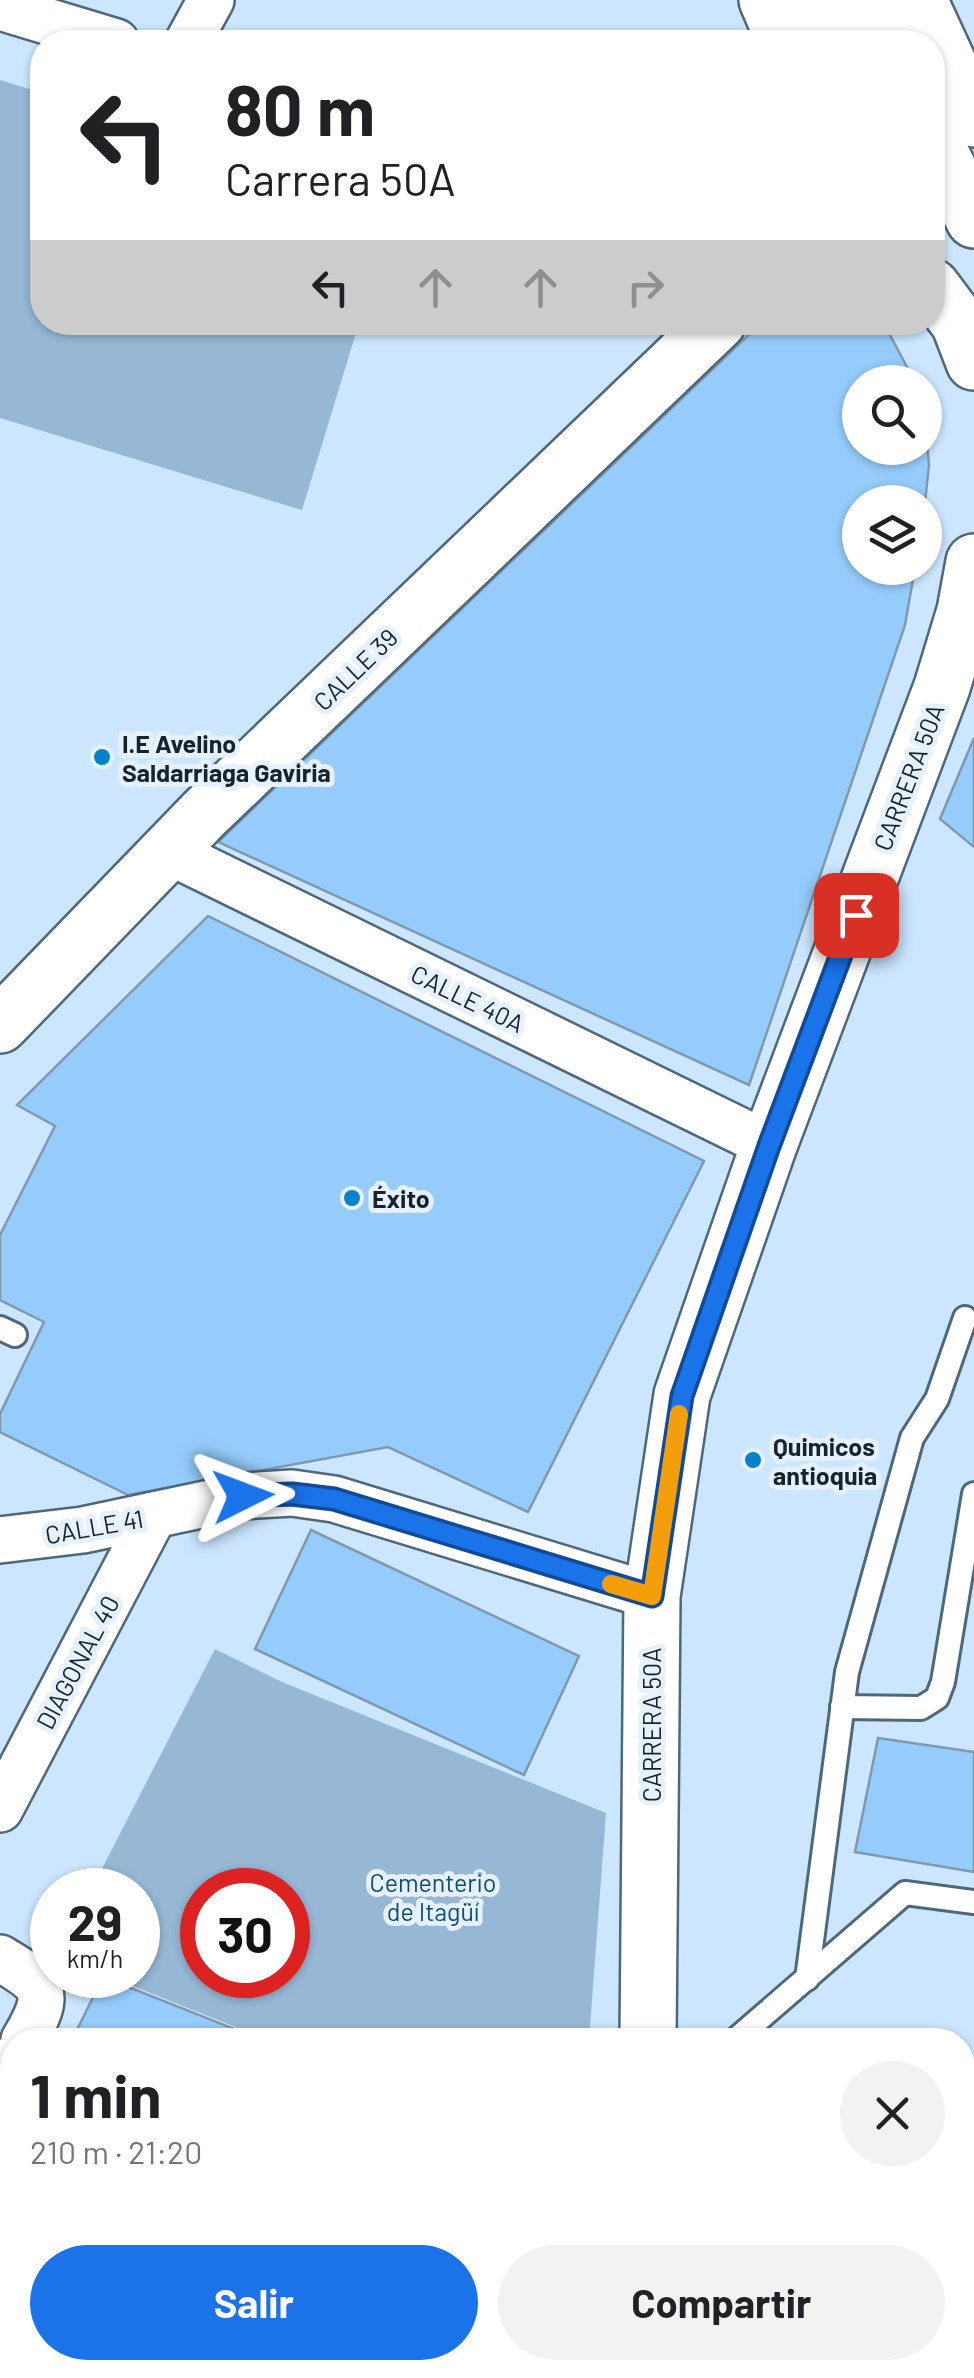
<!DOCTYPE html>
<html lang="es">
<head>
<meta charset="utf-8">
<style>
  body { margin:0; font-family:Barlow,sans-serif; background:#f2f2f2; color:#202124; height:100vh; display:flex; flex-direction:column; font-size:38px; white-space:nowrap }
  * { box-sizing:border-box; margin:0 }
  p { font-size:32px; color:#757577 }
  .icon { flex:none; width:55px; height:55px; fill:none; stroke:currentColor; stroke-width:2; stroke-linecap:round; stroke-linejoin:round }
  .map { position:relative; flex:1; overflow:hidden }
  .side { position:absolute; left:0px; top:2028px; width:975px; height:352px; display:flex; flex-direction:column; background:#fff; border-radius:40px 40px 0 0; box-shadow:0 2px 8px #0004 }
  .side>* { flex:none }
  .banner { position:absolute; left:30px; top:30px; width:915px; height:305px; border-radius:40px; box-shadow:0 2px 8px #0004; background:#fff; color:#202124; overflow:hidden }
  .fabs { position:absolute; left:842px; top:365px; display:grid; gap:20px }
  .fabs a { display:grid; place-items:center; width:100px; height:100px; border-radius:50%; background:#fff; box-shadow:0 2px 8px #0004; font-size:50px }
  .speed { position:absolute; left:30px; top:1868px; display:flex; gap:20px; font-size:50px; font-weight:700; text-align:center }
  .speed>* { display:grid; place-content:center; width:130px; height:130px; border-radius:50%; background:#fff; box-shadow:0 2px 8px #0004; line-height:1 }
  .speed small { font-size:25px; font-weight:400 }
  .speed .limit { border:15px solid #d22; background:#fff; color:#111 }
  .pin { position:absolute; display:grid; place-items:center; width:85px; height:85px; color:#fff; margin:-42px; border-radius:20px; box-shadow:0 5px 15px #0006 }
  .me { position:absolute; width:110px; margin:-55px; rotate:87deg; stroke-linejoin:round; filter:drop-shadow(0 0 8px #0008) }
  .turn { display:flex; align-items:center; gap:35px; height:210px; padding:0 30px; font-size:45px }
  .turn .icon { width:130px; height:130px; stroke-width:2.5 }
  .turn b { display:block; font-size:70px; line-height:85px }
  .lanes { display:flex; align-items:center; height:95px; padding:0 30px; background:#0003; justify-content:center; gap:50px; direction:ltr }
  .lanes .off { opacity:.35 }
  .round { display:grid; place-items:center; flex:none; width:105px; height:105px; border-radius:52px; background:#f2f2f2 }
  .overview { display:flex; align-items:center; justify-content:space-between; height:170px; padding:0 30px }
  h1 { font-size:60px; font-weight:700; line-height:75px }
  .primary-button { display:flex; gap:20px; margin-top:auto; padding:20px 30px }
  .primary-button a { flex:1; height:115px; border-radius:60px; background:#1a73e8; color:#fff; font-size:40px; font-weight:700; line-height:115px; text-align:center }
  .primary-button a+a { background:#f2f2f2; color:#202124 }
  .map>svg:first-child { display:block }
  .green { fill:#96b8d5; fill-rule:evenodd }
  .building { fill:#95ccfb; stroke:#7f99af; stroke-width:2.5 }
  .lines { fill:none; stroke-linecap:round; stroke-linejoin:round }
  .lane-casing { stroke:#4e677b; stroke-width:28 }
  .street-casing { stroke:#4e677b; stroke-width:50 }
  .secondary-casing { stroke:#4e677b; stroke-width:60 }
  .lane { stroke:#fff; stroke-width:22 }
  .street { stroke:#fff; stroke-width:45 }
  .secondary { stroke:#fff; stroke-width:55 }
  .route-casing { stroke:#114b97; stroke-width:25 }
  .route { stroke:#1a73e8; stroke-width:18 }
  .slow { stroke:#f59e0b; stroke-width:18 }
  .poi-dot { fill:#0582ca; stroke:#e6f1fb; stroke-width:4 }
  .labels { text-anchor:middle; dominant-baseline:central; stroke-width:10; stroke-linejoin:round; paint-order:stroke }
  .street-label { font-size:25px; fill:#18222b; stroke:#e6f1fb }
  .poi-label { font-size:25px; font-weight:bold; fill:#18222b; stroke:#e6f1fb; text-anchor:start }
  .park-label { font-size:25px; fill:#0c4d78; stroke:#e6f1fb }
</style>
</head>
<body>
<div class="map">
<svg width="974" height="2378" viewBox="0 0 974 2378">
  <rect width="100%" height="100%" fill="#cbe6fe"/>
  <g class="green">
    <polygon points="0,80 42,93 42,322 359,323 302,510 0,418"/>
    <path d="M215,1649L282,1682L606,1813L589,2040H268L105,1975H138V1890H91ZM202,1890H288V1975H202Z"/>
  </g>
  <g class="building">
    <polygon points="762,322 883,322 915,382 860,382 860,448 925,448 925,421 929,465 925,502 860,502 860,568 915,568 905,625 749,1085 218,842"/>
    <polygon points="974,738 974,847 940,819"/>
    <polygon points="208,916 704,1161 528,1512 388,1447 128,1495 0,1432 0,1414 44,1322 0,1300 0,1235 55,1126 17,1105"/>
    <polygon points="311,1530 579,1656 524,1775 255,1649"/>
    <polygon points="878,1738 974,1752 974,1872 855,1852"/>
    <polygon points="103,1977 262,2040 72,2040"/>
    <polygon points="12,2163 12,2224 0,2213 0,2189"/>
    <polygon points="0,2304 12,2317 12,2368 61,2368 71,2378 0,2378"/>
    <polygon points="168,2368 345,2368 337,2378 179,2378"/>
    <polygon points="479,2368 599,2368 598,2378 470,2378"/>
  </g>
  <g class="lines">
    <g class="lane-casing">
      <g id="lane">
        <polyline points="0,1328 15,1335"/>
        <polyline points="842,1707 921,1708 937,1698 943,1682 974,1494"/>
        <polyline points="807,1979 847,1672 912,1438 937,1399 965,1318"/>
        <polyline points="735,2040 905,1893 974,1902"/>
        <polyline points="967,2378 974,2343"/>
      </g>
    </g>
    <g class="street-casing">
      <g id="street">
        <polyline points="0,7 116,42"/>
        <polyline points="188,42 211,0"/>
        <polyline points="168,851 769,1145"/>
        <polyline points="0,1540 83,1530 243,1496 292,1493 334,1499 652,1596"/>
        <polyline points="0,1809 154,1515"/>
        <path d="M0,1958C45,1985 53,1991 24,2040"/>
        <polyline points="0,2080 12,2059"/>
        <polyline points="0,2260 12,2272"/>
        <polyline points="112,2368 123,2378"/>
        <polyline points="423,2378 431,2368"/>
      </g>
    </g>
    <g class="secondary-casing">
      <g id="secondary">
        <polyline points="767,0 785,42"/>
        <polyline points="822,0 840,42"/>
        <polyline points="866,0 887,42"/>
        <polyline points="919,0 974,119"/>
        <polyline points="932,136 974,220"/>
        <polyline points="932,287 959,323 974,362"/>
        <polyline points="0,1025 204,814 718,322"/>
        <polyline points="648,2040 652,1596 682,1395 769,1145 942,687 965,611 974,562"/>
        <polyline points="640,2378 640,2368"/>
      </g>
    </g>
    <use href="#lane" class="lane"/>
    <use href="#street" class="street"/>
    <use href="#secondary" class="secondary"/>
  </g>
  <g class="lines">
    <g class="route-casing">
      <polyline id="route" points="243,1496 292,1494 334,1499 652,1596 682,1396 769,1146 856,915"/>
    </g>
    <use href="#route" class="route"/>
    <polyline class="slow" points="611,1584 652,1596 679,1414"/>
  </g>
  <g class="poi-dot">
    <circle cx="102" cy="757" r="10"/>
    <circle cx="352" cy="1198" r="10"/>
    <circle cx="753" cy="1460" r="10"/>
  </g>
  <g class="labels">
    <g class="street-label">
      <text transform="translate(355 669) rotate(-44)">CALLE 39</text>
      <text transform="translate(908 777) rotate(-69)">CARRERA 50A</text>
      <text transform="translate(468 998) rotate(26)">CALLE 40A</text>
      <text transform="translate(94 1526) rotate(-10)">CALLE 41</text>
      <text transform="translate(77 1662) rotate(-62)">DIAGONAL 40</text>
      <text transform="translate(651 1725) rotate(-90)">CARRERA 50A</text>
    </g>
    <g class="poi-label">
      <text x="122" y="743">I.E Avelino<tspan x="122" dy="29">Saldarriaga Gaviria</tspan></text>
      <text x="372" y="1198">Éxito</text>
      <text x="773" y="1446">Quimicos<tspan x="773" dy="29">antioquia</tspan></text>
    </g>
    <g class="park-label">
      <text x="433" y="1882">Cementerio<tspan x="433" dy="29">de Itagüí</tspan></text>
    </g>
  </g>
</svg>
<div class="fabs">
<a><svg class="icon" aria-label="search" viewBox="0 0 24 24"><circle cx="10" cy="10" r="6"/><path d="M15 15l6 6"/></svg></a>
<a><svg class="icon" aria-label="layers" viewBox="0 0 24 24"><path d="M12 4l9 5-9 5-9-5zM3 14l9 5 9-5"/></svg></a>
</div>
<div class="speed"><div>29<small>km/h</small></div><div class="limit">30</div></div>
<div class="pin" style="left:856px;top:915px;background:#d93025"><svg class="icon" aria-label="arrive" viewBox="0 0 24 24"><path d="M6 21V4h12l-3 4 3 4H6"/></svg></div>
<svg class="me" style="left:243px;top:1496px" viewBox="-20 -20 40 40"><path d="M0-17L14 15 0 8-14 15z" fill="#1a73e8" stroke="#fff" stroke-width="4"/></svg>
<div class="banner">
<div class="turn"><svg class="icon" aria-label="left" viewBox="0 0 24 24"><path d="M17 20v-9H6M10 6l-5 5 5 5"/></svg><div><b>80 m</b>Carrera 50A</div></div>
<div class="lanes"><svg class="icon" aria-label="left" viewBox="0 0 24 24"><path d="M17 20v-9H6M10 6l-5 5 5 5"/></svg><svg class="icon off" aria-label="ahead" viewBox="0 0 24 24"><path d="M12 20V5M6 11l6-6 6 6"/></svg><svg class="icon off" aria-label="ahead" viewBox="0 0 24 24"><path d="M12 20V5M6 11l6-6 6 6"/></svg><svg class="icon off" aria-label="right" viewBox="0 0 24 24"><path d="M7 20v-9h11M14 6l5 5-5 5"/></svg></div>
</div>
<section class="side">
<div class="overview"><div><h1>1 min</h1><p>210 m · 21:20</p></div><a class="round"><svg class="icon" aria-label="close" viewBox="0 0 24 24"><path d="M6 6l12 12M18 6L6 18"/></svg></a></div>
<div class="primary-button"><a>Salir</a><a>Compartir</a></div>
</section>
</div>
</body>
</html>
